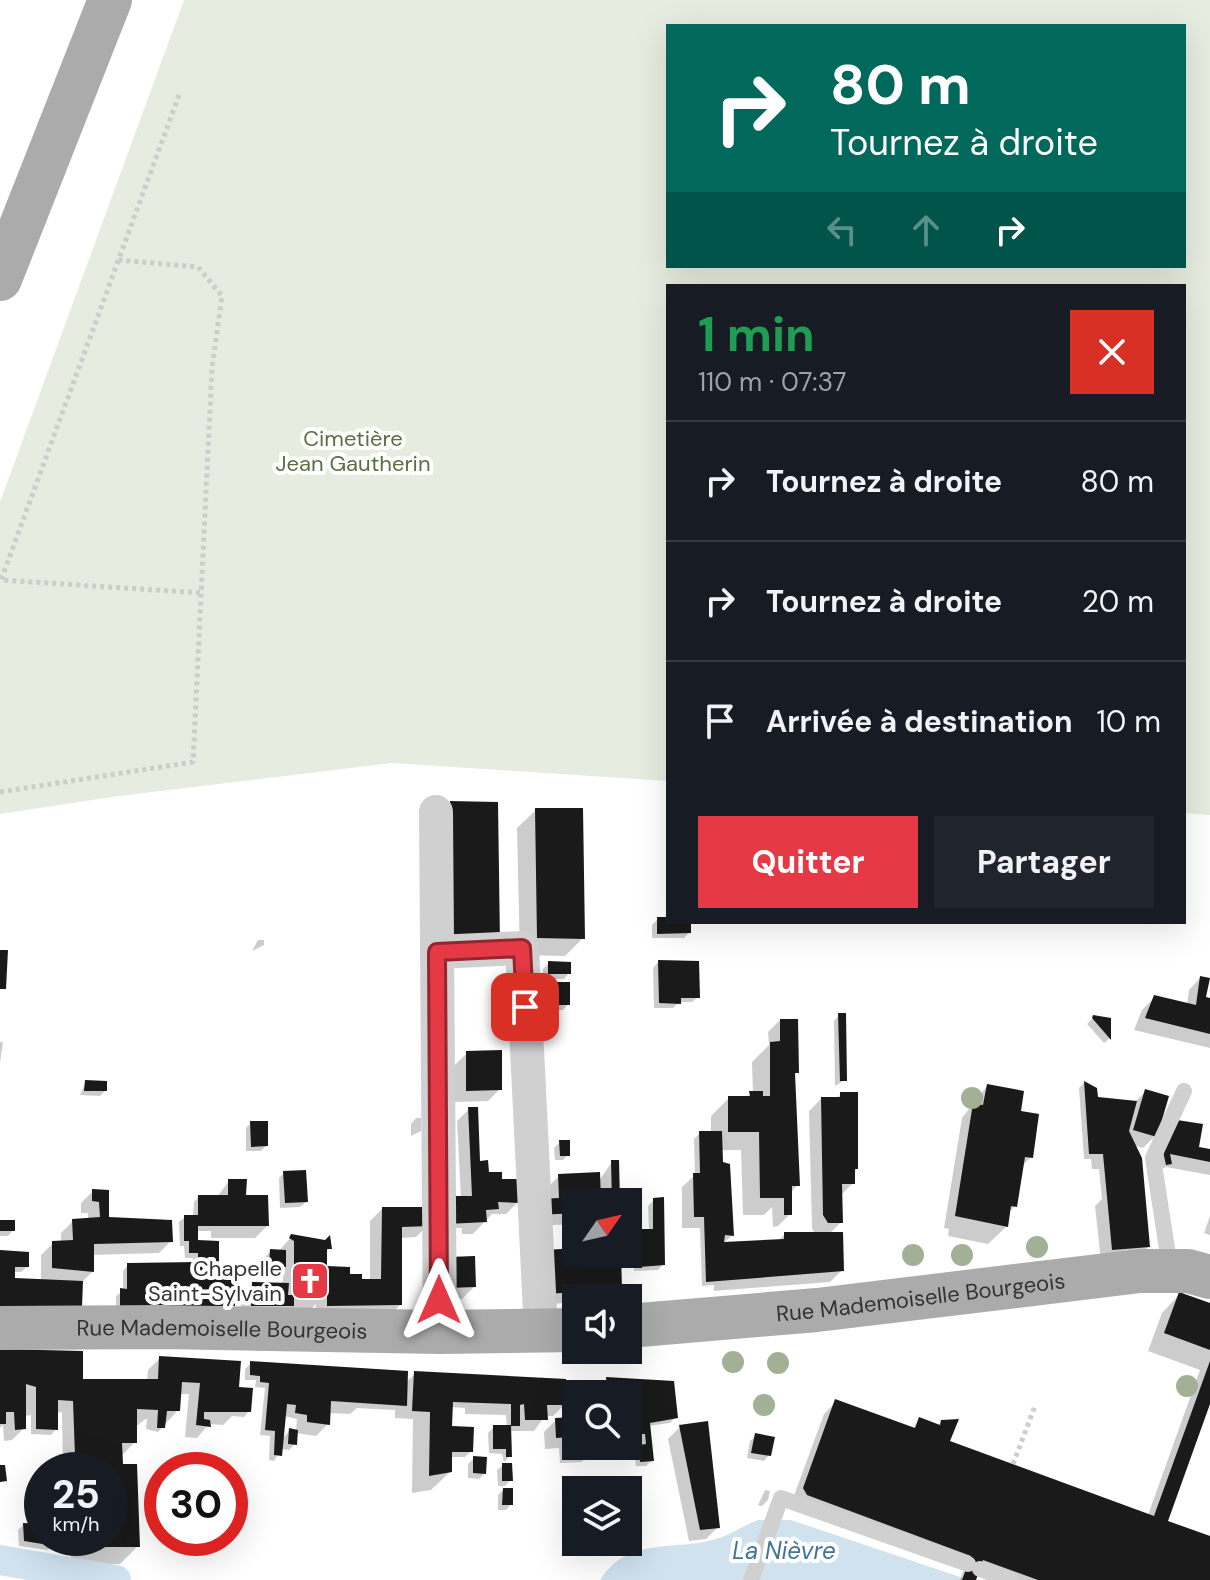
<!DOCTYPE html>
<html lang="fr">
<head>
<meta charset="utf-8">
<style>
  body { margin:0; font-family:"DM Sans",sans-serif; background:#20242c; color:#f1f3f6; height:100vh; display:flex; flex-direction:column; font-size:30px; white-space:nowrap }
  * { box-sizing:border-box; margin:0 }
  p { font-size:26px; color:#9ea1a6 }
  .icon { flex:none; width:44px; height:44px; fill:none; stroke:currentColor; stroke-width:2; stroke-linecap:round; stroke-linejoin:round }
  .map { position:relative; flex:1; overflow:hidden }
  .side { position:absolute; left:666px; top:284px; width:520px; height:640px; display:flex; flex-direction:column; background:#171b24; border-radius:0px; box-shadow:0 8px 32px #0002 }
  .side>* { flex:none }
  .banner { position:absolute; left:666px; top:24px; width:520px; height:244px; border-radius:0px; box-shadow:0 8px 32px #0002; background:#00695c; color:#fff; overflow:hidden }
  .needle { width:52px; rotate:56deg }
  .fabs { position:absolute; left:562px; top:1188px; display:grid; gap:16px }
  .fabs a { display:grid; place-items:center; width:80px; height:80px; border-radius:0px; background:#171b24; box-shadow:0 8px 32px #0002; font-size:40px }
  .speed { position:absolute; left:24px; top:1452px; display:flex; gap:16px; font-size:40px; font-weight:700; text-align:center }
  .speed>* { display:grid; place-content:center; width:104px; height:104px; border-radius:50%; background:#171b24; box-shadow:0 8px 32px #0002; line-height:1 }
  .speed small { font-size:20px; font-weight:400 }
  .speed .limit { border:12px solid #d22; background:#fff; color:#111 }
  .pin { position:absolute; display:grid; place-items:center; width:68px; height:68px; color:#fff; margin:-34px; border-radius:16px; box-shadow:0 4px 12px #0006 }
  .me { position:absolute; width:88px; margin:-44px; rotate:0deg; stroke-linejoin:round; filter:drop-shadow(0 0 6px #0008) }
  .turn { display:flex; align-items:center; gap:28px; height:168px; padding:0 32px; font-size:36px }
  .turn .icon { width:104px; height:104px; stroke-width:2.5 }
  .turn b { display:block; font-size:56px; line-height:68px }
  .lanes { display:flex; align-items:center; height:76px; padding:0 32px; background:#0003; justify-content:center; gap:40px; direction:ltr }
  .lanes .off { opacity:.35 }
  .round { display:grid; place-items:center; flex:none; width:84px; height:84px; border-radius:0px; background:#20242c }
  .overview { display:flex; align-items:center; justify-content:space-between; height:136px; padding:0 32px }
  h1 { font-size:48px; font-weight:700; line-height:60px; color:#1e9e55 }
  .action { display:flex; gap:16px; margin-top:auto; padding:16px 32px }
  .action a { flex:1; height:92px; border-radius:0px; background:#e63946; color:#fff; font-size:32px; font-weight:700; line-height:92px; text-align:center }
  .action a+a { background:#20242c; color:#f1f3f6 }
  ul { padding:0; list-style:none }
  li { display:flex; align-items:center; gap:24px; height:120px; padding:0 32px; border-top:2px solid #363941 }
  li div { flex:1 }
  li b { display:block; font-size:30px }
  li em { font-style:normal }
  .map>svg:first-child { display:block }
  .green { fill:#e6ecdf; fill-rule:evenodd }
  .water { fill:#cfe2ee }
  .shadow { fill:#0003; fill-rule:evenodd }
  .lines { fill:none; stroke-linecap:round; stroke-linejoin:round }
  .canal { stroke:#cfe2ee; stroke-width:30 }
  .building { fill:#1a1a1a }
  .path { stroke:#cdcdcd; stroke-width:5; stroke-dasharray:4 4; stroke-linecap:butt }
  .service { stroke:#d0d0d0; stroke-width:16 }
  .minor { stroke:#d0d0d0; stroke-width:34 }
  .primary { stroke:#ababab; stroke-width:44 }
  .tree { fill:#a2b095 }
  .route-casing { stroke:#96252e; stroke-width:20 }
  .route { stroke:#e63946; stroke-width:14 }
  .labels { text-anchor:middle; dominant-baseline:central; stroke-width:8; stroke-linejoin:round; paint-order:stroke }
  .park-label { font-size:22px; fill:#56703f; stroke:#fff }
  .poi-label { font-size:22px; fill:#333; stroke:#fff; text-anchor:end }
  .street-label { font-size:22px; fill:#333; stroke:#fff }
  .water-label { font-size:24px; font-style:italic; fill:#3f7597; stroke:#fff }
</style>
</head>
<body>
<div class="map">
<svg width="1210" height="1580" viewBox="0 0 1210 1580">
  <rect width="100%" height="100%" fill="#fff"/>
  <path class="green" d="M184,0H1210V815L1184,813V286H668V781L392,763L119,796L0,814V502ZM668,26H1184V266H668Z"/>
  <path class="water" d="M758,1520H791L969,1580H600C631,1534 673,1553 719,1538C732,1534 744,1525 758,1520Z"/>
  <g class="shadow">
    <polygon points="536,810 583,938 565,956 520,955 517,828"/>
    <polygon points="658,919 689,922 689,933 684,938 652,938 652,925"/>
    <polygon points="258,940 264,940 264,945 252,951"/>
    <polygon points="658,962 698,997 692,1002 679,1002 673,1008 654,1008 653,968"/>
    <polygon points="549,963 569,973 564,979 543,979 543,969"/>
    <polygon points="1200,978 1203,998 1210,1000 1210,1048 1134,1030 1142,1010 1154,998 1187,1005 1189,990"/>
    <polygon points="549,984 568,1004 563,1010 544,1010 543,989"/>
    <polygon points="839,1015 845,1080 835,1086 834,1021"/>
    <polygon points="1094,1017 1109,1020 1109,1039 1104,1043 1087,1024"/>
    <polygon points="780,1020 797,1072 793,1076 798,1185 790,1193 790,1214 778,1226 773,1227 772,1207 764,1215 743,1215 741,1150 720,1150 732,1235 723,1244 777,1242 785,1234 815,1234 812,1228 809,1111 821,1099 836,1099 841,1094 856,1168 853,1183 840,1196 841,1222 829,1234 842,1270 830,1282 714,1291 714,1285 702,1286 700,1228 682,1228 682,1187 695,1175 694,1139 700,1133 711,1133 711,1116 729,1098 745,1098 753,1093 752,1062 769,1045 768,1032"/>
    <polygon points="0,1042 3,1042 0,1063"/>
    <polygon points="467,1053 500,1089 488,1101 455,1102 455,1065"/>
    <polygon points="86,1082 105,1091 100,1096 80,1095"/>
    <polygon points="1084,1083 1096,1099 1134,1103 1146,1091 1155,1136 1143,1148 1133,1145 1148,1247 1136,1258 1101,1261 1095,1206 1102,1199 1099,1169 1092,1169 1091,1159 1084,1159 1079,1088"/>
    <polygon points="987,1086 1031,1157 1021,1167 1015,1206 1008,1213 1007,1226 988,1244 948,1236 949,1229 944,1228 962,1118"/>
    <polygon points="469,1109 478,1163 518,1202 506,1214 492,1214 473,1234 462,1234 462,1228 442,1228 461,1198 457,1121"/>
    <polygon points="416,1118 421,1118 421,1131 411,1136 411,1124"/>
    <polygon points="251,1123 266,1146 261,1151 246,1151 246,1128"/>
    <polygon points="1166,1134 1210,1151 1210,1175 1166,1167 1161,1169 1152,1164"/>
    <polygon points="560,1142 568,1155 563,1160 555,1160 554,1148"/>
    <polygon points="612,1162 618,1202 576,1202 576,1224 529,1226 547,1188 559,1176 598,1182"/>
    <polygon points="284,1173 306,1202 300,1207 280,1208 279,1178"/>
    <polygon points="229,1181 267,1226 255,1238 211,1238 211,1231 196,1231 196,1242 217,1272 211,1278 233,1305 221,1317 116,1311 116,1296 123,1291 123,1271 128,1265 193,1265 193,1258 185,1258 184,1246 180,1246 179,1222 185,1217 193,1217 194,1202 199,1197 217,1197"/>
    <polygon points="93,1191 107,1192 107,1219 171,1241 159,1253 92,1255 92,1272 81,1283 1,1317 0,1252 27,1267 21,1272 13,1272 13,1280 41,1281 41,1255 53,1243 61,1242 61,1233 73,1221 88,1220 88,1213 81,1213 81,1203"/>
    <polygon points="654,1200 663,1264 658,1270 634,1271 634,1236 639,1231 649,1231 648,1206"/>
    <polygon points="382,1209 428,1225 416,1237 400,1238 400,1305 388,1317 316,1317 316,1304 301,1319 240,1318 241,1296 253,1284 279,1285 283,1281 283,1267 279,1271 265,1270 265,1257 271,1251 278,1252 292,1236 330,1248 325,1253 324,1271 370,1281 370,1221"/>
    <polygon points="1210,1216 1210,1235 1204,1233"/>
    <polygon points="0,1222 13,1230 8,1236 0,1236"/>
    <polygon points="576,1250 576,1254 619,1254 620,1287 609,1298 576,1298 576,1302 537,1305"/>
    <polygon points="436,1271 474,1287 462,1299 436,1299"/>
    <polygon points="1180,1294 1210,1305 1210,1398 1166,1522 1210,1538 1210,1580 996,1580 977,1573 974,1580 960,1580 964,1569 792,1501 824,1414 836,1402 912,1430 920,1419 938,1426 942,1422 946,1442 1148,1515 1200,1370 1148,1351 1162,1313"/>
    <polygon points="0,1352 82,1381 147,1381 148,1370 160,1358 236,1393 249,1411 244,1417 232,1416 223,1425 209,1424 197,1438 185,1437 189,1394 179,1394 178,1410 158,1432 146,1429 147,1418 135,1427 135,1442 121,1456 138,1546 120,1564 71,1564 70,1538 110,1538 110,1470 63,1467 62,1412 56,1413 56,1429 51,1435 31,1434 31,1415 24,1416 24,1428 12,1440 4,1441 3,1425 0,1428"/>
    <path d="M251,1363L406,1382L415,1374L565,1404L553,1416H545L534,1431H509L510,1456L504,1462L502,1454L489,1453L488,1433L494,1427H507L506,1415L465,1414V1408L451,1407V1428L471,1451L465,1457H450V1472L431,1490L412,1493L413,1419L395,1418V1410L357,1408L350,1414L328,1413V1424L316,1436L296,1433L295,1444L289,1450L281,1449L274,1461L269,1460L270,1436L260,1435L265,1388L255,1387L256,1380H245V1369ZM284,1416L297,1419L296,1431L290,1430L282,1439Z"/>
    <polygon points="607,1379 676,1417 670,1423 648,1426 652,1460 646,1466 636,1466 634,1452 642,1445 628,1445 628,1394 602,1393 602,1385"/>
    <polygon points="576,1419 576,1446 604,1446 594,1446 582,1462 560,1463 559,1448 545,1449 544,1432 556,1420"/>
    <polygon points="680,1427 718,1527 706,1539 689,1541 668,1439"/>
    <polygon points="756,1436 769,1455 764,1461 747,1458 750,1441"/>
    <polygon points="474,1458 484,1474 479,1479 468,1478 468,1464"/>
    <polygon points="503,1465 511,1480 505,1486 498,1486 497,1470"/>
    <polygon points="503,1490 511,1504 506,1510 498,1510 498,1495"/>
    <polygon points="765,1490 770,1491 768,1500 762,1506 758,1505"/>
    <polygon points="23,1525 42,1526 42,1538 54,1538 53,1545 48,1550 19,1546 18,1530"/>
  </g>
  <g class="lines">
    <polyline class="canal" points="0,1560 116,1580"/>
  </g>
  <g class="building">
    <polygon points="450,801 498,802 500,943 453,944"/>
    <polygon points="535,808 583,808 585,939 537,938"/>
    <polygon points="657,917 668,917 668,922 691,922 691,933 657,934"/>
    <polygon points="0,950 8,950 6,989 0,989"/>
    <polygon points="658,960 699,961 700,998 681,998 681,1004 659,1003"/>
    <polygon points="548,961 571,962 571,974 548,974"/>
    <polygon points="1200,976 1210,978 1206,997 1210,998 1210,1034 1145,1018 1154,995 1196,1005"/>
    <rect x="548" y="982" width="22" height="23"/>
    <polygon points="838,1013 846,1013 847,1081 840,1081"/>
    <polygon points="1093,1015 1111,1018 1111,1040 1092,1018"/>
    <polygon points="780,1019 798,1019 799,1073 795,1073 800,1186 792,1186 792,1215 784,1215 784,1198 760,1198 759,1132 728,1132 728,1096 750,1096 749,1091 763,1091 763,1096 770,1096 770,1042 780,1041"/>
    <polygon points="502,1050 502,1090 466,1091 466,1051"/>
    <polygon points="85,1080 107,1081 107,1091 84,1091"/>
    <polygon points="1084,1081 1097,1088 1098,1097 1137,1101 1129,1131 1142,1158 1150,1247 1112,1250 1103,1154 1089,1154"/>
    <polygon points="987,1084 1024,1091 1021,1111 1039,1114 1033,1158 1025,1157 1017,1207 1011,1206 1008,1227 955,1216 973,1103 983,1105"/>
    <polygon points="1145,1089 1169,1096 1157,1137 1133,1130"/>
    <polygon points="840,1092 858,1092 858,1169 855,1169 855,1184 842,1184 843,1223 828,1223 823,1215 821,1097 840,1097"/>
    <polygon points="468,1107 478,1107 480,1161 488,1160 489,1172 502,1172 502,1179 519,1179 520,1203 498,1202 499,1209 486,1210 487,1222 447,1224 447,1196 472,1196"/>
    <polygon points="1177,1120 1203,1124 1199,1147 1210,1149 1210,1162 1170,1154 1172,1164 1166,1165 1163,1151"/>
    <polygon points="250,1121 268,1121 268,1146 251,1147"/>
    <polygon points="699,1131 722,1131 723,1162 730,1164 734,1236 725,1235 724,1242 784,1239 784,1232 843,1232 844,1271 706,1282 704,1217 694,1217 693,1173 700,1173"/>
    <polygon points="559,1140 570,1140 570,1156 560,1156"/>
    <polygon points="611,1160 619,1160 620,1202 612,1202"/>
    <polygon points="306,1170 308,1202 285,1203 283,1171"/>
    <polygon points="600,1172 601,1202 576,1202 576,1213 540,1215 539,1199 559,1198 558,1174"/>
    <polygon points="228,1179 247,1179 246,1195 268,1195 269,1226 198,1226 198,1240 219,1241 219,1273 198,1272 198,1276 235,1277 235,1306 120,1306 120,1288 127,1289 127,1263 198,1262 198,1253 189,1253 189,1241 184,1241 184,1215 198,1215 198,1195 228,1195"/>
    <polygon points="92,1189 109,1190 109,1217 172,1220 173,1242 94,1244 94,1272 52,1268 52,1241 73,1240 72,1219 100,1217 99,1202 92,1201"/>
    <polygon points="664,1197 665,1265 639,1267 638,1229 653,1229 653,1198"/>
    <polygon points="382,1207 431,1207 430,1226 402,1227 402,1305 327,1306 327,1296 294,1295 294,1241 289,1238 291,1234 325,1240 330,1235 332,1249 327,1249 327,1266 350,1267 350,1274 362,1274 362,1279 381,1279"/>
    <rect x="0" y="1220" width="15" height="11"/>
    <polygon points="576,1248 576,1254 621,1254 622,1288 549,1294 546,1250"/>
    <polygon points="270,1249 286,1250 286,1267 269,1266"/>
    <polygon points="0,1250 29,1252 29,1267 15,1267 15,1278 83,1281 82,1307 0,1306"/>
    <polygon points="475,1256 476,1287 447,1288 448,1257"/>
    <polygon points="252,1282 289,1283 288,1295 294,1295 294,1306 251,1306"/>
    <polygon points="1179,1292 1210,1303 1210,1350 1164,1333"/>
    <polygon points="0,1349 83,1351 83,1379 158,1379 159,1356 241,1361 239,1387 253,1388 251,1412 204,1412 204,1419 210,1420 211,1427 196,1425 200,1383 182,1382 180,1411 167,1411 165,1428 157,1428 158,1410 137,1409 137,1443 122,1443 123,1464 137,1464 140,1547 88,1547 88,1538 110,1538 110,1470 86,1470 86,1456 75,1456 73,1401 58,1400 58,1430 36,1429 36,1387 26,1384 26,1429 15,1430 14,1412 6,1412 6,1424 0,1424"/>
    <polygon points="250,1361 408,1371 407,1406 331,1401 330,1425 307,1422 307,1415 295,1413 296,1405 287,1404 282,1456 274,1455 275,1431 265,1430 269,1383 260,1382 260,1376 250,1375"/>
    <polygon points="1210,1361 1210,1404 1168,1521 1210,1536 1210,1580 1038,1580 983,1560 976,1580 962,1580 971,1556 807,1495 803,1488 835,1399 915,1428 919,1417 940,1425 941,1420 959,1419 950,1441 1154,1516"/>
    <polygon points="414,1371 566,1379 567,1405 547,1405 548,1420 525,1420 524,1404 520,1405 520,1426 511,1426 511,1404 453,1402 452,1426 474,1427 473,1452 452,1452 452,1472 429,1476 430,1412 412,1411"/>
    <polygon points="606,1377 674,1381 678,1418 650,1423 654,1461 640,1462 639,1445 646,1444 645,1434 628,1434 628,1394 616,1394 616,1388 607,1388"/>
    <polygon points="576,1417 576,1446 596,1446 596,1451 571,1452 570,1437 556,1438 555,1418"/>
    <polygon points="708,1421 720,1528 700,1530 679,1425"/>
    <polygon points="493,1425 511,1425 512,1457 506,1457 506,1449 493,1449"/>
    <polygon points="289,1428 298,1430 297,1445 288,1444"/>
    <polygon points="755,1433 775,1437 771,1456 751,1453"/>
    <polygon points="473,1456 487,1457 486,1474 473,1473"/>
    <polygon points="502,1463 512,1463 513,1481 502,1481"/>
    <polygon points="0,1465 5,1465 7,1481 0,1482"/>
    <polygon points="503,1488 513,1488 513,1505 502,1505"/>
    <polygon points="23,1523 42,1524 42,1538 56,1538 55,1546 24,1541"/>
  </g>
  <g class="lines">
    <g class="path">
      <polyline points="179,95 1,580 202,593"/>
      <polyline points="0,792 193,762 212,368 222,296 198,267 119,260"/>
      <polyline points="1013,1464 1035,1406"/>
    </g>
    <g class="service">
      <polyline points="1170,1268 1153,1158 1184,1091"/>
      <polyline points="980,1569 1011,1580"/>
      <polyline points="751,1580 781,1498 968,1564"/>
    </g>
    <g class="minor">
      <polyline points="436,812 440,1332"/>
      <polyline points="437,952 522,948 541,1332"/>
    </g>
    <g class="primary">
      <polyline points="0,279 110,0"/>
      <path id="s1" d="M628,1326L817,1310L1140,1271H1188L1210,1277"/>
      <path id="s2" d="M0,1328L164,1327L440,1332L576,1330"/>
    </g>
  </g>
  <g class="tree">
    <circle cx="972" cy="1098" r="11"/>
    <circle cx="1037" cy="1247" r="11"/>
    <circle cx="913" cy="1255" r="11"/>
    <circle cx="962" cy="1255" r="11"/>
    <circle cx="733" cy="1362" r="11"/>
    <circle cx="778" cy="1363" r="11"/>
    <circle cx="1187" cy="1386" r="11"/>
    <circle cx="764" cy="1405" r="11"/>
  </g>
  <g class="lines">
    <g class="route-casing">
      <polyline id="route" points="439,1300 437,952 522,948 525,1007"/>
    </g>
    <use href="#route" class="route"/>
  </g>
  <defs>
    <g id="church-square" transform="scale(2)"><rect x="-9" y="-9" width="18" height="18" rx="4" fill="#e63946" stroke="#fff"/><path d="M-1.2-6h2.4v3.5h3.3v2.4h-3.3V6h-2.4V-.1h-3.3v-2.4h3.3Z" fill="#fff"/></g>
  </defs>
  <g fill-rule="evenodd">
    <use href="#church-square" x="310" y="1281"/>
  </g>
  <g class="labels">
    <g class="park-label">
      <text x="353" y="438">Cimetière<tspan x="353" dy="25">Jean Gautherin</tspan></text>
    </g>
    <g class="poi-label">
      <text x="282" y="1268">Chapelle<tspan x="282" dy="25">Saint-Sylvain</tspan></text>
    </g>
    <g class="street-label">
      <text stroke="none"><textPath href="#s1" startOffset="294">Rue Mademoiselle Bourgeois</textPath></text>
      <text stroke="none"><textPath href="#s2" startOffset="222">Rue Mademoiselle Bourgeois</textPath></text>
    </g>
    <g class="water-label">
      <text x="784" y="1550">La Nièvre</text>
    </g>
  </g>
</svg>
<div class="fabs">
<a><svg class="needle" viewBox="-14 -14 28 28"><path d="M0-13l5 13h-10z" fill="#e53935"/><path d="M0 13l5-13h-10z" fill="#9ea1a6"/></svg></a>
<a><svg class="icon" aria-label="sound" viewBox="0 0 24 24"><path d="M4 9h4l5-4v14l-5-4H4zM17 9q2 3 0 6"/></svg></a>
<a><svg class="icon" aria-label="search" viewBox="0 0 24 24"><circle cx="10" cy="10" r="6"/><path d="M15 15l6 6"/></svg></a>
<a><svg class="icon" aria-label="layers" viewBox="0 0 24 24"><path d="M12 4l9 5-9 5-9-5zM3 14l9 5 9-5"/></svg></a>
</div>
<div class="speed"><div>25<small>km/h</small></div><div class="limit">30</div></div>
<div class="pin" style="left:525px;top:1007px;background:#d93025"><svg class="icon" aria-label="arrive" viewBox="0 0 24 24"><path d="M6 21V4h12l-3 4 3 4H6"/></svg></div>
<svg class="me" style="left:439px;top:1300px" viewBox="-20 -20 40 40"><path d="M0-17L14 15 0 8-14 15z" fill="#e63946" stroke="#fff" stroke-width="4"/></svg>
<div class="banner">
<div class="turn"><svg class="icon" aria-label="right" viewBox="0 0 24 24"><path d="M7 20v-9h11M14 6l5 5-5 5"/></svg><div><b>80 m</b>Tournez à droite</div></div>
<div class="lanes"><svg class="icon off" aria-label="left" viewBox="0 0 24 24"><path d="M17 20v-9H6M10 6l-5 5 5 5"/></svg><svg class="icon off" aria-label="ahead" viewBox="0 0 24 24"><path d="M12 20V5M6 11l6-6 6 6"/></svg><svg class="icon" aria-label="right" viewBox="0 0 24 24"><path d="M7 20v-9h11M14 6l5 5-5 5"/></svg></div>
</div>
<section class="side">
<div class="overview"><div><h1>1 min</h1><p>110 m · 07:37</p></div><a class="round" style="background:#d93025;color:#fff"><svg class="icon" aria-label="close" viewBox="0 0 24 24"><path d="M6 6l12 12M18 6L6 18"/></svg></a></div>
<ul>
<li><svg class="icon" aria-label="right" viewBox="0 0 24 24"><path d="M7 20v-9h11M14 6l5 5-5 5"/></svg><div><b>Tournez à droite</b></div><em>80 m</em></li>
<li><svg class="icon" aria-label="right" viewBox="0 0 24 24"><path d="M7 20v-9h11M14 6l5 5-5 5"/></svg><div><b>Tournez à droite</b></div><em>20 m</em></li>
<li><svg class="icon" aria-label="arrive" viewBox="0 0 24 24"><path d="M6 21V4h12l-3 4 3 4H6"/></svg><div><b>Arrivée à destination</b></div><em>10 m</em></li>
</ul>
<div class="action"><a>Quitter</a><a>Partager</a></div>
</section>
</div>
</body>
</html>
